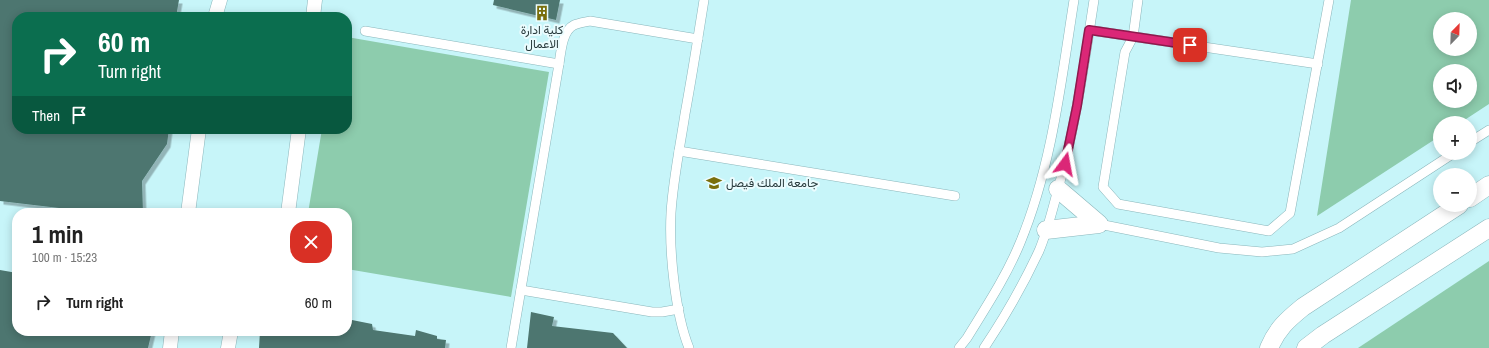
<!DOCTYPE html>
<html lang="en">
<head>
<meta charset="utf-8">
<style>
  body { margin:0; font-family:"Archivo Narrow",Vazirmatn,sans-serif; background:#f6f6f6; color:#222; height:100vh; display:flex; flex-direction:column; font-size:15px; white-space:nowrap }
  * { box-sizing:border-box; margin:0 }
  p { font-size:13px; color:#767676 }
  .icon { flex:none; width:22px; height:22px; fill:none; stroke:currentColor; stroke-width:2; stroke-linecap:round; stroke-linejoin:round }
  .map { position:relative; flex:1; overflow:hidden }
  .side { position:absolute; left:12px; top:208px; width:340px; height:128px; display:flex; flex-direction:column; background:#fff; border-radius:16px; box-shadow:0 2px 10px #0003 }
  .side>* { flex:none }
  .banner { position:absolute; left:12px; top:12px; width:340px; height:122px; border-radius:16px; box-shadow:0 2px 10px #0003; background:#0b6e4f; color:#fff; overflow:hidden }
  .needle { width:26px; rotate:23deg }
  .controls { position:absolute; left:1433px; top:12px; display:grid; gap:8px }
  .controls a { display:grid; place-items:center; width:44px; height:44px; border-radius:50%; background:#fff; box-shadow:0 2px 10px #0003; font-size:20px }
  .pin { position:absolute; display:grid; place-items:center; width:34px; height:34px; color:#fff; margin:-17px; border-radius:8px; box-shadow:0 2px 6px #0006 }
  .me { position:absolute; width:44px; margin:-22px; rotate:13deg; stroke-linejoin:round; filter:drop-shadow(0 0 3px #0008) }
  .turn { display:flex; align-items:center; gap:14px; height:84px; padding:0 20px; font-size:18px }
  .turn .icon { width:52px; height:52px; stroke-width:2.5 }
  .turn b { display:block; font-size:28px; line-height:34px }
  .then { display:flex; align-items:center; height:38px; padding:0 20px; background:#0003; gap:8px; font-size:15px }
  .round { display:grid; place-items:center; flex:none; width:42px; height:42px; border-radius:16px; background:#f6f6f6 }
  .headline { display:flex; align-items:center; justify-content:space-between; height:68px; padding:0 20px }
  h1 { font-size:24px; font-weight:800; line-height:30px }
  ul { padding:0; list-style:none }
  li { display:flex; align-items:center; gap:12px; height:52px; padding:0 20px }
  li div { flex:1 }
  li b { display:block; font-size:15px }
  li em { font-style:normal }
  .map>svg:first-child { display:block }
  .green { fill:#8dccad; fill-rule:evenodd }
  .building { fill:#4d766f; filter:url(#shadow) }
  .lines { fill:none; stroke-linecap:round; stroke-linejoin:round }
  .service-casing { stroke:#8ab6bb; stroke-width:10 }
  .pedestrian-casing { stroke:#8ab6bb; stroke-width:15 }
  .minor-casing { stroke:#8ab6bb; stroke-width:19 }
  .service { stroke:#fff; stroke-width:9 }
  .pedestrian { stroke:#fff; stroke-width:14 }
  .minor { stroke:#fff; stroke-width:18 }
  .route-casing { stroke:#8e194d; stroke-width:10 }
  .route { stroke:#db2777; stroke-width:7 }
  .labels { text-anchor:middle; dominant-baseline:central; stroke-width:4; stroke-linejoin:round; paint-order:stroke }
  .poi-label { font-size:12px; fill:#283a3c; stroke:#eafcfe }
</style>
</head>
<body>
<div class="map">
<svg width="1489" height="348" viewBox="0 0 1489 348">
  <defs>
    <filter id="shadow"><feDropShadow dx="3.5" dy="3.5" stdDeviation="0" flood-color="#0004"/></filter>
  </defs>
  <rect width="100%" height="100%" fill="#c7f5f9"/>
  <g class="green">
    <path d="M1351,0H1489V104L1460,123H1440V136L1317,216ZM1440,19H1470V49H1440ZM1440,71H1470V101H1440Z"/>
    <polygon points="347,37 549,72 511,297 347,269 347,213 308,213 322,129 347,129"/>
    <polygon points="1489,261 1489,348 1358,348"/>
  </g>
  <g class="building">
    <polygon points="0,0 179,0 176,17 17,17 17,129 169,129 167,144 142,181 143,213 75,213 59,208 0,201"/>
    <polygon points="494,0 560,0 556,20 493,5"/>
    <polygon points="0,270 17,273 17,331 152,331 148,348 0,348"/>
    <polygon points="531,312 554,317 552,326 613,333 627,348 527,348"/>
    <polygon points="347,319 372,324 373,330 415,336 416,330 437,336 437,339 446,340 445,348 259,348 260,331 347,331"/>
  </g>
  <g class="lines">
    <g class="service-casing">
      <g id="service">
        <polyline points="1138,0 1133,37 1125,52 1103,187 1118,204 1269,231 1290,213 1329,0"/>
        <polyline points="1089,30 1318,64"/>
        <polyline points="365,31 559,64"/>
        <polyline points="1470,142 1489,130"/>
        <polyline points="679,151 955,196"/>
        <polyline points="1099,224 1219,248 1262,252 1293,249 1339,228 1454,153"/>
        <polyline points="521,290 652,312 662,312 679,309"/>
        <path d="M511,348L559,64C561,52 562,31 574,25C579,23 586,22 590,21L698,39"/>
        <path d="M689,348C675,313 669,251 671,213C673,180 680,147 685,114C692,76 698,38 704,0"/>
        <path d="M959,348L967,338C986,307 1006,277 1020,243C1052,166 1061,82 1074,0"/>
        <path d="M984,348C1005,317 1023,285 1039,251C1047,232 1052,212 1057,193C1075,130 1084,65 1094,0"/>
      </g>
    </g>
    <g class="pedestrian-casing">
      <g id="pedestrian">
        <polyline points="215,17 220,0"/>
        <polyline points="313,17 315,0"/>
        <polyline points="188,213 199,129"/>
        <polyline points="288,213 299,129"/>
        <polyline points="170,348 172,331"/>
        <polyline points="228,348 231,331"/>
      </g>
    </g>
    <g class="minor-casing">
      <g id="minor">
        <polyline points="1470,198 1489,185"/>
        <polyline points="1046,230 1099,224 1058,189"/>
        <path d="M1269,348C1277,329 1287,320 1303,307L1459,205"/>
        <polyline points="1306,348 1323,335 1489,228"/>
      </g>
    </g>
    <use href="#service" class="service"/>
    <use href="#pedestrian" class="pedestrian"/>
    <use href="#minor" class="minor"/>
  </g>
  <g class="lines">
    <g class="route-casing">
      <polyline id="route" points="1065,164 1077,106 1089,30 1190,45"/>
    </g>
    <use href="#route" class="route"/>
  </g>
  <defs>
    <g id="building-bare" transform="scale(1.2)"><path d="M-4-6H4V6H1V3H-1V6H-4ZM-2.5-4.3h1.7v1.8h-1.7ZM.8-4.3h1.7v1.8H.8ZM-2.5-1h1.7V.8h-1.7ZM.8-1h1.7V.8H.8Z" fill="#7a6e0c" stroke="#eafcfe" stroke-width="2.5" paint-order="stroke"/></g>
    <g id="university-bare" transform="scale(1.2)"><path d="M0-5L7-2L0 1L-7-2ZM-4 1L0 2.5L4 1V4Q0 6-4 4Z" fill="#7a6e0c" stroke="#eafcfe" stroke-width="2.5" paint-order="stroke"/></g>
  </defs>
  <g fill-rule="evenodd">
    <use href="#building-bare" x="542" y="13"/>
    <use href="#university-bare" x="714" y="183"/>
  </g>
  <g class="labels">
    <g class="poi-label">
      <text x="542" y="30">كلية ادارة<tspan x="542" dy="14">الاعمال</tspan></text>
      <text x="726" y="183" text-anchor="start">جامعة الملك فيصل</text>
    </g>
  </g>
</svg>
<div class="controls">
<a><svg class="needle" viewBox="-14 -14 28 28"><path d="M0-13l5 13h-10z" fill="#e53935"/><path d="M0 13l5-13h-10z" fill="#767676"/></svg></a>
<a><svg class="icon" aria-label="sound" viewBox="0 0 24 24"><path d="M4 9h4l5-4v14l-5-4H4zM17 9q2 3 0 6"/></svg></a>
<a>+</a>
<a>−</a>
</div>
<div class="pin" style="left:1190px;top:45px;background:#d93025"><svg class="icon" aria-label="arrive" viewBox="0 0 24 24"><path d="M6 21V4h12l-3 4 3 4H6"/></svg></div>
<svg class="me" style="left:1065px;top:164px" viewBox="-20 -20 40 40"><path d="M0-17L14 15 0 8-14 15z" fill="#db2777" stroke="#fff" stroke-width="4"/></svg>
<div class="banner">
<div class="turn"><svg class="icon" aria-label="right" viewBox="0 0 24 24"><path d="M7 20v-9h11M14 6l5 5-5 5"/></svg><div><b>60 m</b>Turn right</div></div>
<div class="then">Then<svg class="icon" aria-label="arrive" viewBox="0 0 24 24"><path d="M6 21V4h12l-3 4 3 4H6"/></svg></div>
</div>
<section class="side">
<div class="headline"><div><h1>1 min</h1><p>100 m · 15:23</p></div><a class="round" style="background:#d93025;color:#fff"><svg class="icon" aria-label="close" viewBox="0 0 24 24"><path d="M6 6l12 12M18 6L6 18"/></svg></a></div>
<ul>
<li><svg class="icon" aria-label="right" viewBox="0 0 24 24"><path d="M7 20v-9h11M14 6l5 5-5 5"/></svg><div><b>Turn right</b></div><em>60 m</em></li>
</ul>
</section>
</div>
</body>
</html>
